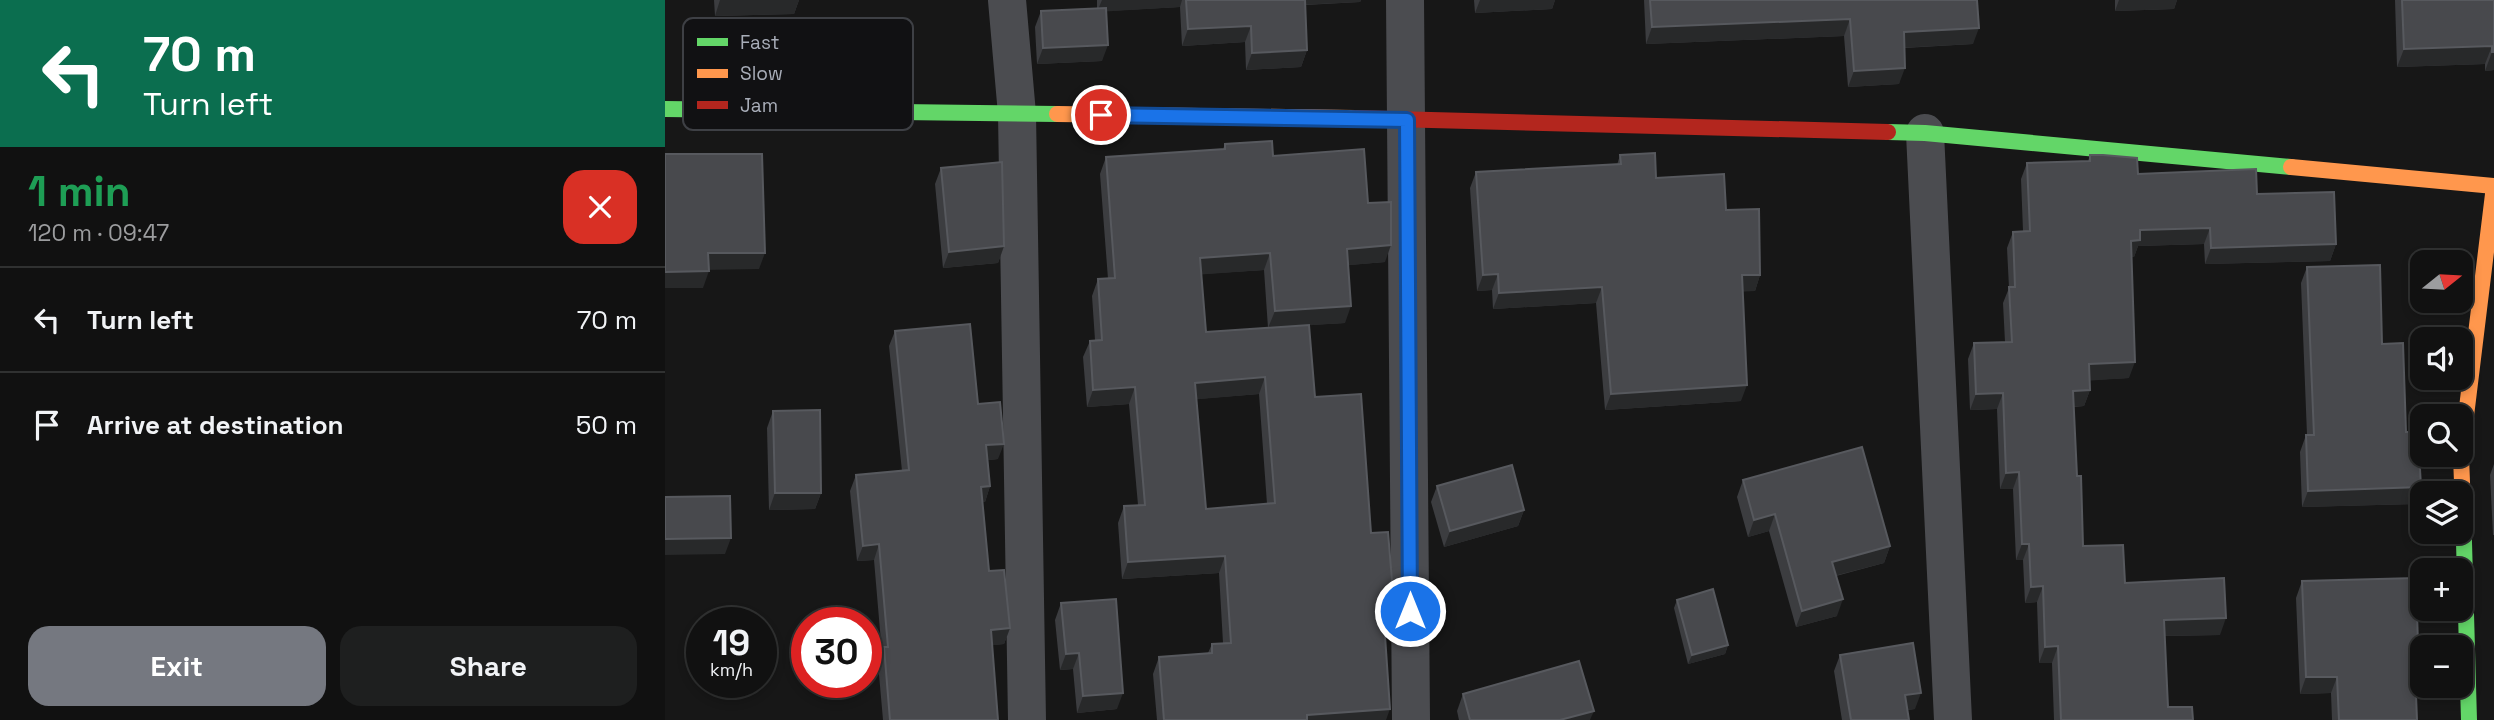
<!DOCTYPE html>
<html lang="en">
<head>
<meta charset="utf-8">
<style>
  body { margin:0; font-family:"Space Grotesk",sans-serif; background:#1e1f1f; color:#f1f3f6; height:100vh; display:flex; flex-direction:column; font-size:26px; white-space:nowrap }
  * { box-sizing:border-box; margin:0 }
  p { font-size:23px; color:#9c9d9f }
  .icon { flex:none; width:38px; height:38px; fill:none; stroke:currentColor; stroke-width:2; stroke-linecap:round; stroke-linejoin:round }
  .map { position:relative; flex:1; overflow:hidden }
  .panel { display:flex; flex-direction:column; background:#111; width:665px }
  .panel>* { flex:none }
  .hud { background:#0b6e4f; color:#fff; overflow:hidden }
  .needle { width:46px; rotate:72deg }
  .buttons { position:absolute; left:1745px; top:250px; display:grid; gap:14px }
  .buttons a { display:grid; place-items:center; width:63px; height:63px; border-radius:14px; background:#111; box-shadow:0 4px 10px #0003,0 0 0 2px #303131; font-size:35px }
  .speed { position:absolute; left:21px; top:607px; display:flex; gap:14px; font-size:35px; font-weight:700; text-align:center }
  .speed>* { display:grid; place-content:center; width:91px; height:91px; border-radius:50%; background:#111; box-shadow:0 4px 10px #0003,0 0 0 2px #303131; line-height:1 }
  .speed small { font-size:18px; font-weight:400 }
  .speed .limit { border:10px solid #d22; background:#fff; color:#111 }
  .pin { position:absolute; display:grid; place-items:center; width:60px; height:60px; color:#fff; margin:-30px; border:4px solid #fff; border-radius:50%; box-shadow:0 2px 7px #0007 }
  .me { position:absolute; width:77px; margin:-38px; rotate:0deg; stroke-linejoin:round; filter:drop-shadow(0 0 5px #0008) }
  .turn { display:flex; align-items:center; gap:24px; height:147px; padding:0 28px; font-size:32px }
  .turn .icon { width:91px; height:91px; stroke-width:2.5 }
  .turn b { display:block; font-size:49px; line-height:60px }
  .round { display:grid; place-items:center; flex:none; width:74px; height:74px; border-radius:21px; background:#1e1f1f }
  .headline { display:flex; align-items:center; justify-content:space-between; height:119px; padding:0 28px }
  h1 { font-size:42px; font-weight:700; line-height:52px; color:#1e9e55 }
  .cta { display:flex; gap:14px; margin-top:auto; padding:14px 28px }
  .cta a { flex:1; height:80px; border-radius:21px; background:#757880; color:#fff; font-size:28px; font-weight:700; line-height:80px; text-align:center }
  .cta a+a { background:#1e1f1f; color:#f1f3f6 }
  ul { padding:0; list-style:none }
  li { display:flex; align-items:center; gap:21px; height:105px; padding:0 28px; border-top:2px solid #303131 }
  li div { flex:1 }
  li b { display:block; font-size:26px }
  li em { font-style:normal }
  main { display:flex; flex:1; min-height:0 }
  .map>svg:first-child { display:block }
  .lines { fill:none; stroke-linecap:round; stroke-linejoin:round }
  .street { stroke:#4b4c50; stroke-width:38 }
  .fast { stroke:#63d668; stroke-width:16 }
  .slow { stroke:#ff974d; stroke-width:16 }
  .jam { stroke:#b3261e; stroke-width:16 }
  .wall { fill:#3c3d40; fill-rule:evenodd }
  .shaded-wall { fill:#28292a }
  .building { fill:#48494d; stroke:#57595e; stroke-width:2; fill-rule:evenodd }
  .route-casing { stroke:#114b97; stroke-width:18 }
  .route { stroke:#1a73e8; stroke-width:12 }
  .key { fill:#111113; stroke:#3e4045; stroke-width:2 }
  .key-label { font-size:19px; fill:#a8adb8 }
</style>
</head>
<body>
<main>
<section class="panel">
<div class="hud">
<div class="turn"><svg class="icon" aria-label="left" viewBox="0 0 24 24"><path d="M17 20v-9H6M10 6l-5 5 5 5"/></svg><div><b>70 m</b>Turn left</div></div>
</div>
<div class="headline"><div><h1>1 min</h1><p>120 m · 09:47</p></div><a class="round" style="background:#d93025;color:#fff"><svg class="icon" aria-label="close" viewBox="0 0 24 24"><path d="M6 6l12 12M18 6L6 18"/></svg></a></div>
<ul>
<li><svg class="icon" aria-label="left" viewBox="0 0 24 24"><path d="M17 20v-9H6M10 6l-5 5 5 5"/></svg><div><b>Turn left</b></div><em>70 m</em></li>
<li><svg class="icon" aria-label="arrive" viewBox="0 0 24 24"><path d="M6 21V4h12l-3 4 3 4H6"/></svg><div><b>Arrive at destination</b></div><em>50 m</em></li>
</ul>
<div class="cta"><a>Exit</a><a>Share</a></div>
</section>
<div class="map">
<svg width="1829" height="720" viewBox="0 0 1829 720">
  <rect width="100%" height="100%" fill="#171717"/>
  <g class="lines">
    <g class="street">
      <polyline points="342,0 352,114 362,720"/>
      <polyline points="740,0 746,720"/>
      <polyline points="1260,133 1288,720"/>
    </g>
    <g class="fast">
      <polyline points="0,109 392,114"/>
      <polyline points="1223,132 1260,133 1626,167"/>
      <polyline points="1798,507 1804,720"/>
    </g>
    <g class="slow">
      <polyline points="392,114 690,118"/>
      <polyline points="1626,167 1829,186 1796,457 1798,507"/>
    </g>
    <polyline class="jam" points="690,118 1223,132"/>
  </g>
  <g class="wall">
    <polygon points="49,0 134,0 129,14 50,16"/>
    <polygon points="432,0 696,0 695,2 640,5 642,50 636,67 581,70 580,42 517,46 515,7 441,11 437,61 372,64 370,27 376,11 432,8"/>
    <polygon points="809,0 890,0 887,9 810,13"/>
    <polygon points="979,0 1312,0 1308,44 1239,48 1234,84 1183,87 1179,36 981,44"/>
    <polygon points="1450,0 1512,0 1509,9 1450,11"/>
    <polygon points="1730,0 1829,0 1829,70 1820,71 1820,64 1732,67"/>
    <path d="M560,144L608,156L703,203L720,262L683,265L680,323L644,325L650,397L706,533L729,605L723,622H719L721,720H492L488,674L494,657L543,653L547,644L558,643L554,573L457,579L453,523L459,506L473,505L464,404L422,407L418,357L425,341L430,340L427,296L433,279H443L435,174L441,157L558,149ZM599,270L603,328L541,332L536,274ZM594,394L602,504L541,509L531,399Z"/>
    <polygon points="955,155 991,178 1061,210 1095,275 1090,291 1077,291 1076,401 940,410 931,303 828,309 827,290 812,291 805,188 811,172 952,165"/>
    <polygon points="1425,155 1473,174 1592,194 1671,244 1665,261 1540,264 1539,244 1473,246 1469,257 1466,257 1464,378 1425,380 1425,390 1419,406 1409,407 1412,476 1418,546 1460,583 1555,635 1500,636 1503,707 1528,720 1389,720 1387,663 1374,663 1372,602 1360,603 1358,560 1351,560 1348,489 1335,489 1332,409 1305,410 1303,359 1309,343 1340,342 1338,303 1344,288 1342,248 1348,232 1358,231 1356,179 1362,163 1423,161"/>
    <polygon points="276,168 339,246 333,263 278,268 270,184"/>
    <polygon points="1642,267 1717,344 1756,487 1750,504 1637,507 1635,452 1641,435 1642,435 1636,283"/>
    <polygon points="230,331 313,404 333,459 323,460 325,486 320,502 317,502 324,571 345,628 339,644 327,645 333,720 218,720 213,663 217,654 209,560 192,561 185,491 191,475 237,471 224,346"/>
    <polygon points="108,411 156,493 150,509 104,510 102,428"/>
    <polygon points="1829,464 1829,535 1828,535 1825,475"/>
    <polygon points="1078,480 1225,546 1219,563 1171,576 1172,616 1131,627 1104,531 1083,537 1072,497"/>
    <polygon points="772,486 859,510 853,526 779,547 766,502"/>
    <polygon points="1637,581 1750,655 1752,720 1667,720 1666,693 1635,694 1631,598"/>
    <polygon points="1012,600 1063,645 1060,654 1023,664 1009,608"/>
    <polygon points="396,603 452,709 412,713 408,669 395,670 390,620"/>
    <polygon points="1175,655 1250,709 1242,710 1244,720 1177,720 1169,671"/>
    <polygon points="798,694 925,720 794,720 792,711"/>
  </g>
  <g class="shaded-wall">
    <polygon points="55,0 134,0 129,14 50,16"/>
    <polygon points="437,0 517,0 515,7 432,12"/>
    <polygon points="635,0 696,0 695,2 633,5"/>
    <polygon points="815,0 890,0 887,9 810,13"/>
    <polygon points="1454,0 1512,0 1509,9 1450,11"/>
    <polygon points="1185,19 1179,36 981,44 987,27"/>
    <polygon points="586,26 580,42 517,46 523,29"/>
    <polygon points="1314,28 1308,44 1233,48 1239,32"/>
    <polygon points="443,45 437,61 372,64 378,48"/>
    <polygon points="1827,46 1820,64 1732,67 1739,49"/>
    <polygon points="642,50 636,67 581,70 587,53"/>
    <polygon points="1827,52 1829,52 1829,70 1820,71"/>
    <polygon points="1240,68 1234,84 1183,87 1189,71"/>
    <polygon points="1545,228 1539,244 1473,246 1469,257 1460,257 1466,241 1475,230"/>
    <polygon points="1671,244 1665,261 1540,264 1546,248"/>
    <polygon points="726,245 720,262 675,266 682,249"/>
    <polygon points="339,246 333,263 278,268 284,252"/>
    <polygon points="43,253 100,253 94,269 37,270"/>
    <polygon points="605,253 599,270 529,275 535,258"/>
    <polygon points="44,271 38,288 0,288 0,272"/>
    <polygon points="833,274 827,290 812,291 818,275"/>
    <polygon points="1077,275 1095,275 1090,291 1071,292"/>
    <polygon points="937,287 931,303 828,309 834,293"/>
    <polygon points="686,306 680,323 603,328 610,311"/>
    <polygon points="1470,362 1464,378 1419,381 1424,364"/>
    <polygon points="600,377 594,394 524,400 530,383"/>
    <polygon points="1082,385 1076,401 940,410 946,394"/>
    <polygon points="470,387 464,404 422,407 428,390"/>
    <polygon points="1425,390 1419,406 1402,407 1408,391"/>
    <polygon points="1338,393 1332,409 1305,410 1311,394"/>
    <polygon points="339,444 333,459 315,461 321,445"/>
    <polygon points="1354,472 1348,489 1335,489 1341,473"/>
    <polygon points="325,486 320,502 310,503 316,487"/>
    <polygon points="1756,487 1750,504 1637,507 1643,491"/>
    <polygon points="110,493 156,493 150,509 104,510"/>
    <polygon points="859,510 853,526 779,547 785,531"/>
    <polygon points="1110,514 1104,531 1083,537 1089,520"/>
    <polygon points="66,538 60,554 0,555 0,539"/>
    <polygon points="214,544 209,560 192,561 198,546"/>
    <polygon points="1357,544 1364,544 1358,560 1351,560"/>
    <polygon points="1225,546 1219,563 1161,578 1167,562"/>
    <polygon points="560,556 554,573 457,579 463,562"/>
    <polygon points="1378,586 1372,602 1360,603 1366,587"/>
    <polygon points="1178,599 1172,616 1131,627 1137,611"/>
    <polygon points="729,605 723,622 712,622 718,606"/>
    <polygon points="1561,618 1555,635 1493,636 1499,620"/>
    <polygon points="345,628 339,644 320,646 326,630"/>
    <polygon points="1063,645 1060,654 1023,664 1027,655"/>
    <polygon points="1393,646 1387,663 1374,663 1380,647"/>
    <polygon points="414,653 408,669 395,670 401,654"/>
    <polygon points="1641,677 1672,677 1666,693 1635,694"/>
    <polygon points="458,693 452,709 412,713 418,696"/>
    <polygon points="1256,693 1250,709 1234,711 1240,695"/>
    <polygon points="725,709 721,720 640,720 642,715"/>
    <polygon points="929,711 925,720 895,720"/>
  </g>
  <g class="building">
    <polygon points="521,0 640,0 642,50 587,53 586,26 523,29"/>
    <polygon points="985,0 1312,0 1314,28 1239,32 1240,68 1189,71 1185,19 987,27"/>
    <polygon points="1737,0 1829,0 1829,52 1827,52 1827,46 1739,49"/>
    <polygon points="441,8 443,45 378,48 376,11"/>
    <path d="M607,141L608,156L699,149L703,203L726,202V245L682,249L686,306L610,311L605,253L535,258L541,332L644,325L650,397L696,394L706,533L723,532L729,605L718,606L725,709L642,715V720H499L494,657L547,653V644L566,643L560,556L463,562L459,506L480,505L470,387L428,390L425,341L437,340L433,279L450,278L441,157L560,149V144ZM600,377L610,503L541,509L530,383Z"/>
    <polygon points="990,153 991,178 1059,174 1061,210 1094,209 1095,275 1077,275 1082,385 946,394 937,287 834,293 833,274 818,275 811,172 956,164 955,155"/>
    <polygon points="0,154 97,154 100,253 43,253 44,271 0,272"/>
    <polygon points="1425,155 1438,155 1472,158 1473,174 1591,169 1592,194 1669,192 1671,244 1546,248 1545,228 1475,230 1475,240 1466,241 1470,362 1424,364 1425,390 1408,391 1412,476 1416,476 1418,546 1458,545 1460,583 1559,578 1561,618 1499,620 1503,707 1527,707 1528,720 1396,720 1393,646 1380,647 1378,586 1366,587 1364,544 1357,544 1354,472 1341,473 1338,393 1311,394 1309,343 1347,342 1344,287 1350,287 1348,232 1365,231 1362,163 1425,161"/>
    <polygon points="337,162 339,246 284,252 276,168"/>
    <polygon points="1715,265 1717,344 1738,343 1741,432 1753,432 1756,487 1643,491 1641,435 1649,435 1642,267"/>
    <polygon points="305,324 313,404 335,402 339,444 321,445 325,486 316,487 324,571 339,570 345,628 326,630 333,720 225,720 219,647 223,647 214,544 198,546 191,475 244,470 230,331"/>
    <polygon points="155,410 156,493 110,493 108,411"/>
    <polygon points="1197,447 1225,546 1167,562 1178,599 1137,611 1110,514 1089,520 1078,480"/>
    <polygon points="847,465 859,510 785,531 772,486"/>
    <polygon points="65,496 66,538 0,539 0,497"/>
    <polygon points="1751,578 1753,645 1749,645 1752,720 1674,720 1672,677 1641,677 1637,581"/>
    <polygon points="1048,589 1063,645 1027,655 1012,600"/>
    <polygon points="451,599 458,693 418,696 414,653 401,654 396,603"/>
    <polygon points="1248,643 1256,693 1240,695 1244,720 1186,720 1175,655"/>
    <polygon points="914,661 929,711 895,720 805,720 798,694"/>
  </g>
  <g class="lines">
    <g class="route-casing">
      <polyline id="route" points="436,115 742,120 745,611"/>
    </g>
    <use href="#route" class="route"/>
  </g>
  <rect x="18" y="18" width="230" height="112" rx="10" class="key"/>
  <rect x="32" y="38" width="31" height="8" fill="#63d668"/>
  <rect x="32" y="69" width="31" height="9" fill="#ff974d"/>
  <rect x="32" y="101" width="31" height="8" fill="#b3261e"/>
  <g class="key-label">
    <text x="75" y="49">Fast</text>
    <text x="75" y="80">Slow</text>
    <text x="75" y="112">Jam</text>
  </g>
</svg>
<div class="buttons">
<a><svg class="needle" viewBox="-14 -14 28 28"><path d="M0-13l5 13h-10z" fill="#e53935"/><path d="M0 13l5-13h-10z" fill="#9c9d9f"/></svg></a>
<a><svg class="icon" aria-label="sound" viewBox="0 0 24 24"><path d="M4 9h4l5-4v14l-5-4H4zM17 9q2 3 0 6"/></svg></a>
<a><svg class="icon" aria-label="search" viewBox="0 0 24 24"><circle cx="10" cy="10" r="6"/><path d="M15 15l6 6"/></svg></a>
<a><svg class="icon" aria-label="layers" viewBox="0 0 24 24"><path d="M12 4l9 5-9 5-9-5zM3 14l9 5 9-5"/></svg></a>
<a>+</a>
<a>−</a>
</div>
<div class="speed"><div>19<small>km/h</small></div><div class="limit">30</div></div>
<div class="pin" style="left:436px;top:115px;background:#d93025"><svg class="icon" aria-label="arrive" viewBox="0 0 24 24"><path d="M6 21V4h12l-3 4 3 4H6"/></svg></div>
<svg class="me" style="left:745px;top:611px" viewBox="-20 -20 40 40"><circle r="17" fill="#1a73e8" stroke="#fff" stroke-width="3"/><path d="M0-11L8 9 0 5-8 9z" fill="#fff"/></svg>
</div>
</main>
</body>
</html>
